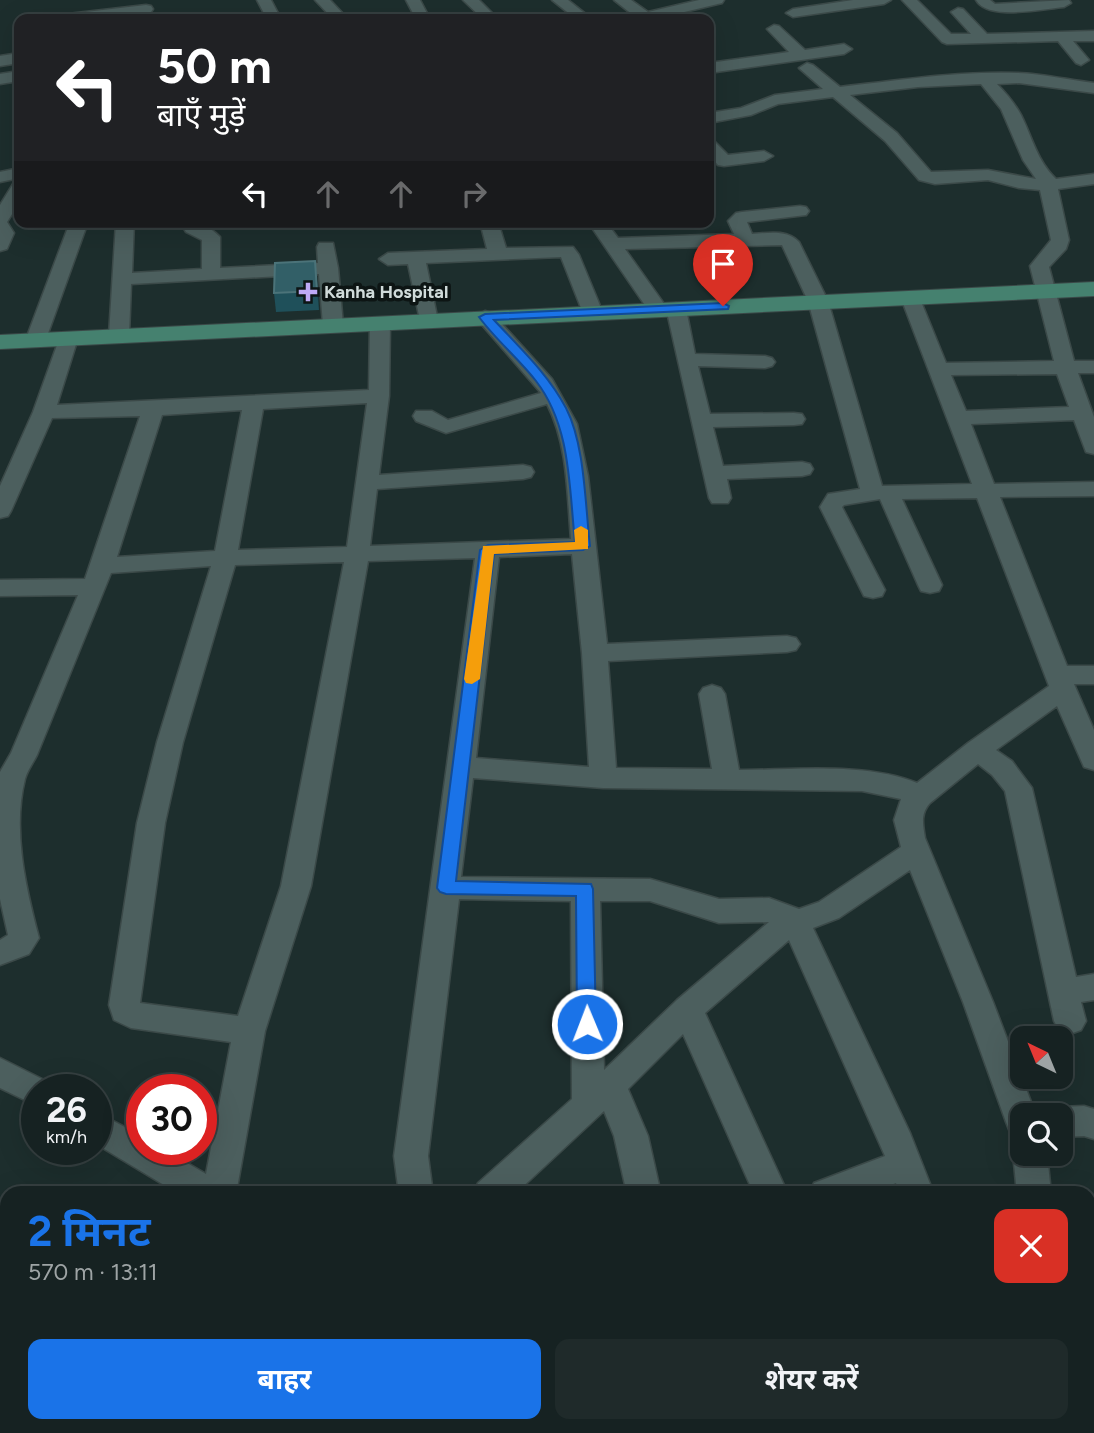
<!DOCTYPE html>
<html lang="hi">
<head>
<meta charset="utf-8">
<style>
  body { margin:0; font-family:Figtree,"Noto Sans Devanagari",sans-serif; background:#1f2a2a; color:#f1f3f6; height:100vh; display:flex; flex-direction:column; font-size:26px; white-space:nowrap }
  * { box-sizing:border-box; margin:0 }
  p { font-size:23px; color:#9ea4a5 }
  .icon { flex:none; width:38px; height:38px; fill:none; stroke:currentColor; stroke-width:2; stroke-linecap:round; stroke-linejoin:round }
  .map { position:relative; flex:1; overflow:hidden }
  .panel { position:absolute; left:0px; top:1186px; width:1096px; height:247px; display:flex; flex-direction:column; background:#162222; border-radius:21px 21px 0 0; box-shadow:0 7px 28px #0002,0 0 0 2px #353f40 }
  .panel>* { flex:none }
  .banner { position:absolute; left:14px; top:14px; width:700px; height:214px; border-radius:14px; box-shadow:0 7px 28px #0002,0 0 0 2px #353f40; background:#202124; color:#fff; overflow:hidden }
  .needle { width:46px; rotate:317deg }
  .tools { position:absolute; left:1010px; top:1026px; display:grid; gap:14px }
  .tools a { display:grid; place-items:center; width:63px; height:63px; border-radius:14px; background:#162222; box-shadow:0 7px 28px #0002,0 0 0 2px #353f40; font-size:35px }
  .speed { position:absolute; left:21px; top:1074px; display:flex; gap:14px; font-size:35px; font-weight:700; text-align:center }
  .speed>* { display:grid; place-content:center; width:91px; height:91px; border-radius:50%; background:#162222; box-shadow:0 7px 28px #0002,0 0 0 2px #353f40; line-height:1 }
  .speed small { font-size:18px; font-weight:400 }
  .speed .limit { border:10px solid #d22; background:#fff; color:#111 }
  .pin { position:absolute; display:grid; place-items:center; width:60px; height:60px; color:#fff; margin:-72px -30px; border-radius:50% 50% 50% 0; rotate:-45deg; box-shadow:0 0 7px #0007 }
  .pin .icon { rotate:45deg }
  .me { position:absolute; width:77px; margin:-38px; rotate:359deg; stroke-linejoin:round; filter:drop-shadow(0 0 5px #0008) }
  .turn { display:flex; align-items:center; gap:24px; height:147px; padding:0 28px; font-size:32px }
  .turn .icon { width:91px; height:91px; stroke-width:2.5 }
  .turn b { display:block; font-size:49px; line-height:60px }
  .lanes { display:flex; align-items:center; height:66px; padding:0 28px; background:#0003; justify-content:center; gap:35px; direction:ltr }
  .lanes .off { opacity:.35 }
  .round { display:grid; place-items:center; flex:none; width:74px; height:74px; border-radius:14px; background:#1f2a2a }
  .overview { display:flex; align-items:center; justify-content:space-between; height:119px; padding:0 28px }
  h1 { font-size:42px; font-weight:700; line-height:52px; color:#1a73e8 }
  .button { display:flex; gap:14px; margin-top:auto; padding:14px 28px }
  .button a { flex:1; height:80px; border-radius:14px; background:#1a73e8; color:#fff; font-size:28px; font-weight:700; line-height:80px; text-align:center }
  .button a+a { background:#1f2a2a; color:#f1f3f6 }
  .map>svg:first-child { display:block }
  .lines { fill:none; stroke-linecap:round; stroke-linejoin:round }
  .minor-casing { stroke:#3b4948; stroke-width:3 }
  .major-casing { stroke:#3b4948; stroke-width:2 }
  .minor { fill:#4c5f5e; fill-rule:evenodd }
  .major { fill:#45816f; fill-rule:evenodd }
  .wall { fill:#1f505a }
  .shaded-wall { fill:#163c42 }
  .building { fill:#325f67; stroke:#4b7379; stroke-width:2 }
  .route { fill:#1a73e8; stroke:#114b97; stroke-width:2 }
  .slow { fill:#f59e0b }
  .poi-dot { fill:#bea9f5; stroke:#0d1514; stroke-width:2.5 }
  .labels { text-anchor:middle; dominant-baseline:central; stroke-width:7; stroke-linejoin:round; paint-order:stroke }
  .far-poi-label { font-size:18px; font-weight:bold; fill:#d0dbda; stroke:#0d1514; text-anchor:start }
</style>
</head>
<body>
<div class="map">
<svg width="1094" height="1433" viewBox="0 0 1094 1433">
  <rect width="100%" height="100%" fill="#1d2e2d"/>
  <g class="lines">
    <g class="minor-casing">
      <g id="minor">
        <polygon points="257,0 271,0 281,19 267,19"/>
        <polygon points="315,0 330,0 348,19 333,19"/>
        <polygon points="406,0 420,0 430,19 416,19"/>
        <polygon points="463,0 479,0 498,19 483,19"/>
        <polygon points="552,0 568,0 592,19 576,19"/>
        <polygon points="614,0 631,0 648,12 699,0 724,0 722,3 655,19 630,19 633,15"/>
        <polygon points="853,0 891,0 884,4 793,17 786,13 793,9"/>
        <polygon points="902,0 917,0 951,34 971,34 951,12 958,8 963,9 987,34 1094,31 1094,41 1073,41 1089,60 1081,65 1076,63 1058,41 947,44 942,42"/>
        <path d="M976,0H990L995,4L1069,0L1071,3L1064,7C1041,9 988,21 976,0Z"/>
        <polygon points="146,5 151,6 153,9 151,12 96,19 61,18 68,14"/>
        <polygon points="774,25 779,26 805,50 844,44 852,49 844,54 709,73 709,63 789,52 767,29"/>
        <polygon points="19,53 19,63 0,66 0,56"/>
        <path d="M807,63L813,65L840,87C899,80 959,71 1018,73C1043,74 1069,80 1094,83V93L1019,83L997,84C1006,93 1015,104 1021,115C1032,137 1037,161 1056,179L1094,174V184L1058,189L1069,240L1066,249L1049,267L1074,361H1094V373H1078L1094,417V454L1086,452L1074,420L971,424L994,484L1094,482V496L1000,497L1067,666H1094V684H1074L1094,730V770L1084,767L1057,706L996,750L1012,761L1032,788L1076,977L1094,974V1000L1081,1002L1086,1021L1081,1030L1070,1034L1059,1030L1054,1021L1005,791L992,775L978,764L930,803C920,814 923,825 925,838L993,1002L1036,1115H1022V1137L1010,1132L1006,1122L963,1002L910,870L839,918L813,928L910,1133L934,1194H900L896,1183L868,1194H809L814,1183L885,1156L789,940L705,1013L788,1194H754L683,1034L628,1089L648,1136L661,1194H627L614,1136L604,1111L515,1194H473L478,1183L572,1099L571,901L459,899L428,1156L433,1194H399L394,1156L475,558L368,561L311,886L265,1031L236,1194H179L96,1144V1112L142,1136V1150H165L206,1174L231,1042L131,1028L114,1020L109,1005L137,823L157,742L211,566L111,573L37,755C33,763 27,771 25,779C12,830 26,889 39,938L29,954L0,965V940L8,935L0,899V772L11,753L78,595L0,596V580L85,579L140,416L52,418L11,511L8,516L0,518V486L33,412L61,334H75L78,338L57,405L369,390L370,323L373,319H387L390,323L389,396L379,475L523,465L531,467L534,472L531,477L523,479L377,489L370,546L571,539C567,494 568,445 547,404L446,433L416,421L413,416L416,411H432L448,420L541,393L475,317L485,311L492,313L552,379L577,424L588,476L607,644L787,636L796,638L800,644L796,650L787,652L608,661L616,768L712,769L699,694L703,688L712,685L721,688L725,694L739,770C793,770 867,762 917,783L968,743L1049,686L977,498L902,499L942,585L939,591L930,593L921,591L918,585L880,499L844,505L842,507L885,590L882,596L873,598L864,596L861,590L820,507L828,494L860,489L808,301L782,245L625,249L667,308L676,303L686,309L695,354L765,356L772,358L775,362L772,366L765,368L698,366L710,414L794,413L802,414L805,419L802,424L794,425L713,427L723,466L802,462L810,464L813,469L810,474L802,476L727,479L731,498L728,503H712L709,498L667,312L658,316L651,314L588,222H606L618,238L734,234L728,221L736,213L742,212L800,206L806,207L809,211L806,215L747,222L752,234C768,233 787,229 799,242L828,301L882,486L972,484L901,298L911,292L918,294L946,363L1054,361L1030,266L1051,240L1040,190L1019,188L988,180L935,184L919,180L885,141L833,97L778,104L751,115L709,123V113L741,108L775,95L823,89L799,68ZM981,84L1001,109L1023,160L1036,179L988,170L931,172L897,133L850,95L918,87ZM1057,374L1069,407L966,411L951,375ZM367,403L347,547L238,550L263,409ZM242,410L215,551L117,557L162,415ZM572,554L582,653L589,767L476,758L499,557ZM344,562L281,886L238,1016L140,1003L165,823L183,742L235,565ZM473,778L603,788L862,791L901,799L894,820L901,847L819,902L799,909L769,898L719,899L650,879L461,877ZM600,901H650L719,923L769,922L677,1000L604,1070Z"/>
        <polygon points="19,71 19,81 0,84 0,74"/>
        <polygon points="709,141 715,142 728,155 764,151 773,156 764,161 724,166 718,165 709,155"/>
        <polygon points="19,168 19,178 0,182 0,172"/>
        <polygon points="19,183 19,203 7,222 14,233 7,249 0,251 0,205 13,184"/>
        <polygon points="70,222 88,222 46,339 43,343 29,343 26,339"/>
        <path d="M116,222H134L132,273L202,269V240L186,232L180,222C195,222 209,225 220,237V268L318,263L317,247L319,243H333L338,268L343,325L340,329H326L323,325L319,274L131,284L129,335L126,339H112L109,335Z"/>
        <polygon points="480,222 498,222 506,248 573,247 579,255 603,313 600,317 593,319 583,313 561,257 426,263 438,321 435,325 421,325 408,264 388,265 379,259 388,253 487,249"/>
        <polygon points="0,1058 48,1082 52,1090 37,1090 37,1106 0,1088"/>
        <polygon points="1084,1106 1094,1109 1094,1139 1084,1136 1060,1137 1060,1115 1047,1115 1048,1112 1060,1107"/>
        <polygon points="1022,1141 1022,1153 1047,1153 1051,1194 1017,1194 1013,1153 1018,1142"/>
        <polygon points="0,1267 7,1270 7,1308 0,1305"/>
        <polygon points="1088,1302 1094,1304 1094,1347 1088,1345"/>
        <polygon points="1094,1357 1094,1430 1085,1426 1088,1426 1088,1359"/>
        <polygon points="124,1426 205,1426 202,1433 127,1433"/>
        <polygon points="218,1426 261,1426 264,1433 221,1433"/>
        <polygon points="506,1426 546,1426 549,1433 509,1433"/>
        <polygon points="818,1426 856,1426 857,1433 819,1433"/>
      </g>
    </g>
    <g class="major-casing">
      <polygon id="major" points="1094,282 1094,296 0,349 0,335"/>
    </g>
    <use href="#minor" class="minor"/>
    <use href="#major" class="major"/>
  </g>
  <polygon class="wall" points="317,280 319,310 276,312 274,293"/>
  <polygon class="shaded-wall" points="315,261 317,280 319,310 317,291"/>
  <polygon class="building" points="315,261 317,291 274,293 275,263"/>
  <path class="route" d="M723,303L729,306L728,309L494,320C520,348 548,374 566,408C585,445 585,504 590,546L583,550L494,554L456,881L591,884L593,889L596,1024L593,1030L587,1032L580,1030L577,1024L576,896L446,894L440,892L437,888L480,550L488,545L575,542C569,487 571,426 536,381C519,359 496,340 479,317L485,314Z"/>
  <polygon class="slow" points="581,526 588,530 588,549 494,554 480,679 472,684 466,683 464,679 483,546 575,542 574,530"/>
  <path class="poi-dot" d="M304.5 281.5h7v7h7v7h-7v7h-7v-7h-7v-7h7z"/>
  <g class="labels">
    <g class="far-poi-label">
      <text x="324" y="292">Kanha Hospital</text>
    </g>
  </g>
</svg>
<div class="tools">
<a><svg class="needle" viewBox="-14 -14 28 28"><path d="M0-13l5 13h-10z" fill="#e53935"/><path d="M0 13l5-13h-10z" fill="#9ea4a5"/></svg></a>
<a><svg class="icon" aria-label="search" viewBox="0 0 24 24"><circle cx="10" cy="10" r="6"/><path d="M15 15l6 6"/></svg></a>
</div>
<div class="speed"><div>26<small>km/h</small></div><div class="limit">30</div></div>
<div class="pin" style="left:723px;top:306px;background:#d93025"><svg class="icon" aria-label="arrive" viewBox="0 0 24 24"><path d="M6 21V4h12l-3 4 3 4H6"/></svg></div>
<svg class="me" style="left:587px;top:1024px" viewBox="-20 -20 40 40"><circle r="17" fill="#1a73e8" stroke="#fff" stroke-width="3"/><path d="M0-11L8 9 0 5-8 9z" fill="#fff"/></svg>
<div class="banner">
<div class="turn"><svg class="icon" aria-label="left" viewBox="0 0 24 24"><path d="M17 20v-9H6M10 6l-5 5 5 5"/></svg><div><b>50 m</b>बाएँ मुड़ें</div></div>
<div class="lanes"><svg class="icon" aria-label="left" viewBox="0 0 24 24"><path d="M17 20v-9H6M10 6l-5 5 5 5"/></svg><svg class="icon off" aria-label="ahead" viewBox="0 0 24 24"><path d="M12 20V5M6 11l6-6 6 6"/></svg><svg class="icon off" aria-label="ahead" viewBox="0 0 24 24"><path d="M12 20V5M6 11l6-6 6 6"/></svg><svg class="icon off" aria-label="right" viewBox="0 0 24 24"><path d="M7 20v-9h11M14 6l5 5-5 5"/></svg></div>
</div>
<section class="panel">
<div class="overview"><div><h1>2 मिनट</h1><p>570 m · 13:11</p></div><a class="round" style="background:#d93025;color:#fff"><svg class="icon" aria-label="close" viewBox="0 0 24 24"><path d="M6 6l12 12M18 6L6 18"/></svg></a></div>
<div class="button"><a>बाहर</a><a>शेयर करें</a></div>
</section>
</div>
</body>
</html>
